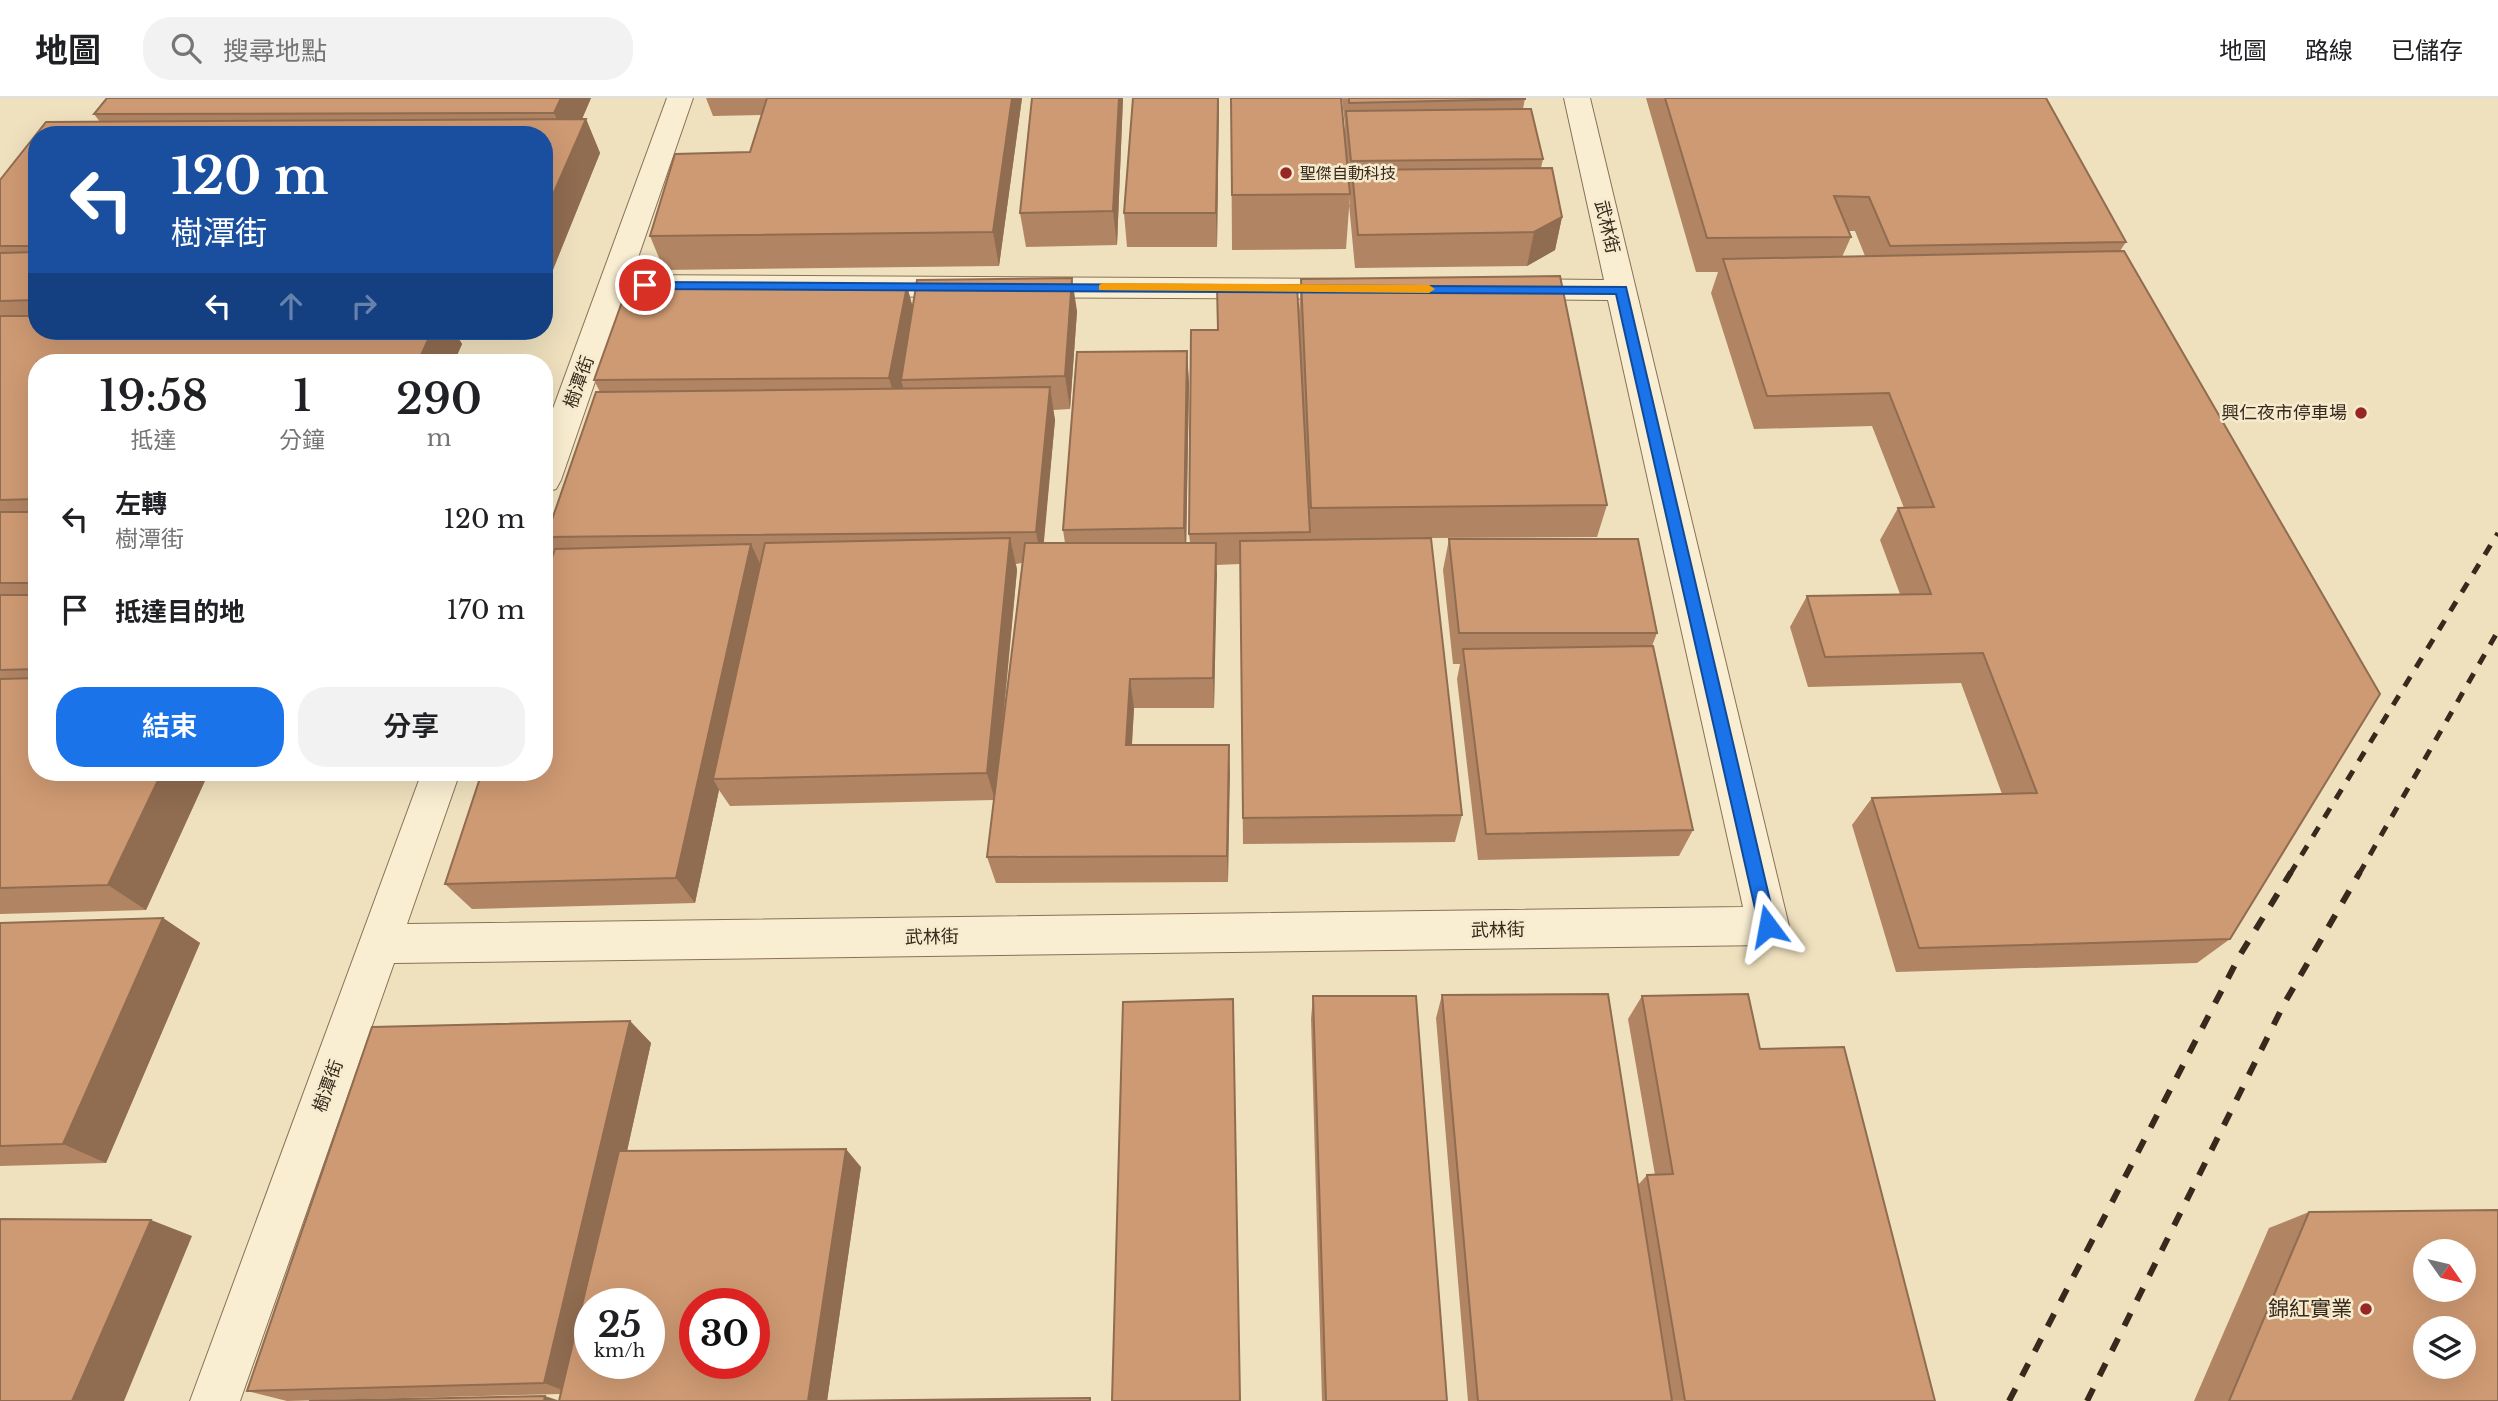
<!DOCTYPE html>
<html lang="zh-TW">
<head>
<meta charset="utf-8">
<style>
  body { margin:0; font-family:"Libre Baskerville","Noto Sans TC",serif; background:#f2f2f2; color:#202124; height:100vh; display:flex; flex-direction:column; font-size:26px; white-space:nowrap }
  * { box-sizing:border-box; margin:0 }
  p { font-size:23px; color:#757577 }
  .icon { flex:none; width:38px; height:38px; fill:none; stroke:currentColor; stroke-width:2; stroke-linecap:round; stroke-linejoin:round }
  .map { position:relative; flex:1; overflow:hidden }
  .side { position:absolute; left:28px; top:256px; width:525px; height:427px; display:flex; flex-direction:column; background:#fff; border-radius:28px; box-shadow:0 7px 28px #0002 }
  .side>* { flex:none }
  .guide { position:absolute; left:28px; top:28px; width:525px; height:214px; border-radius:28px; box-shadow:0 7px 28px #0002; background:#1a4fa0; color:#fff; overflow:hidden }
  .needle { width:46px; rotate:124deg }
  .controls { position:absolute; left:2413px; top:1141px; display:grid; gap:14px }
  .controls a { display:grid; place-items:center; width:63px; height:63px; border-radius:50%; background:#fff; box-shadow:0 7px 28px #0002; font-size:35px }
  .speed { position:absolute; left:574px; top:1190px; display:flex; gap:14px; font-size:35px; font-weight:700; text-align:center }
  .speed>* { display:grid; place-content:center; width:91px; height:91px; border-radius:50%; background:#fff; box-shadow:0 7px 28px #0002; line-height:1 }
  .speed small { font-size:18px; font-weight:400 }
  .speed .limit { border:10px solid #d22; background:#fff; color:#111 }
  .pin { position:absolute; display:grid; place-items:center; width:60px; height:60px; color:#fff; margin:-30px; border:4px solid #fff; border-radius:50%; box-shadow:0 2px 7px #0007 }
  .me { position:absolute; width:77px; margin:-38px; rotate:347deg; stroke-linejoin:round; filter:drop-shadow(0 0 5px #0008) }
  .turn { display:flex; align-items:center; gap:24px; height:147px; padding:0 28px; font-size:32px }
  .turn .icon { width:91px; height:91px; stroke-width:2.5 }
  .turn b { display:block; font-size:49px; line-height:60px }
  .lanes { display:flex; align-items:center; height:66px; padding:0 28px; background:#0003; justify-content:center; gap:35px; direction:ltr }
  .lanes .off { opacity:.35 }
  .eta { display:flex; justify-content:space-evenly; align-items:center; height:119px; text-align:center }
  .eta b { font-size:42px; font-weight:600; line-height:49px }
  .cta { display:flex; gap:14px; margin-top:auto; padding:14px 28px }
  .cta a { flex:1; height:80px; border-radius:28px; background:#1a73e8; color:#fff; font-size:28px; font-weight:600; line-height:80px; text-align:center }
  .cta a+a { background:#f2f2f2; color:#202124 }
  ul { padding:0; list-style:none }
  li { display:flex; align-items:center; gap:21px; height:91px; padding:0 28px }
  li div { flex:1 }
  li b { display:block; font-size:26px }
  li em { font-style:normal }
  header { display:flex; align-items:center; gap:42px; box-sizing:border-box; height:98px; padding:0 35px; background:#fff; border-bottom:2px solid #e0e0e0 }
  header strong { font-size:33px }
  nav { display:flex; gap:38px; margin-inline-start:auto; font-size:24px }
  .search { width:490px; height:63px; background:#f2f2f2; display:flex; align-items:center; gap:18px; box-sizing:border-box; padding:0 24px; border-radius:28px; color:#757577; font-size:26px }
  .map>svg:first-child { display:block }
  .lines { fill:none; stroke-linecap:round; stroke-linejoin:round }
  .minor-casing { stroke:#887157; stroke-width:2 }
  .minor { fill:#faeed2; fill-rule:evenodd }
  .rail-far1 { stroke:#37291c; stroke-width:5; stroke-dasharray:11 11; stroke-linecap:butt }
  .rail { stroke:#37291c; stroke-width:6; stroke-dasharray:14 14; stroke-linecap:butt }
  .wall { fill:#b18463; fill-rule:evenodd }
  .shaded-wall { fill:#906c50 }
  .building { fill:#ce9a73; stroke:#906c50; stroke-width:2; fill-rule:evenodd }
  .route { fill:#1a73e8; stroke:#114b97; stroke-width:2 }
  .slow { fill:#f59e0b }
  .poi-dot { fill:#982625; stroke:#f6ebce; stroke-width:2.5 }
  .labels { text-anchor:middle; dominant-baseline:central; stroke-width:5; stroke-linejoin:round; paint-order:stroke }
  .far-poi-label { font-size:16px; fill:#37291c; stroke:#f6ebce; text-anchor:start }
  .street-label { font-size:18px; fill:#37291c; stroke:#f6ebce }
  .poi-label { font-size:18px; fill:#37291c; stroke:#f6ebce; text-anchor:end }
  .near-poi-label { font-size:21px; fill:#37291c; stroke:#f6ebce; text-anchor:end }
</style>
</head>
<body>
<header>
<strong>地圖</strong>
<div class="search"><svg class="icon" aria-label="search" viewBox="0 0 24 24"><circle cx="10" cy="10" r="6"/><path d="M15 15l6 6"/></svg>搜尋地點</div>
<nav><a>地圖</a><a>路線</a><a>已儲存</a></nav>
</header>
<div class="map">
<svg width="2498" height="1303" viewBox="0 0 2498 1303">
  <rect width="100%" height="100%" fill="#efe1be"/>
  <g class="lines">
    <g class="minor-casing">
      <g id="minor">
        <polygon points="667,0 693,0 632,177 1353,181 1364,184 1368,191 1364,198 1353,201 625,197 561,382 556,391 544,394 544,335"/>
        <polygon points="1564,0 1590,0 1789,828 1783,841 1768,847 394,865 240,1303 190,1303 422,674 460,674 407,826 1743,809 1608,202 1512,201 1501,198 1497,191 1501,184 1512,181 1604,182"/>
      </g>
    </g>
    <use href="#minor" class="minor"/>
    <g class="rail-far1">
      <polyline points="2290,776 2498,435"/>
      <polyline points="2359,776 2498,533"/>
    </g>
    <g class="rail">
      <polyline points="2009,1303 2240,857 2291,774"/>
      <polyline points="2087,1303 2284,906 2360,774"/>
    </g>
  </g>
  <g class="wall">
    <polygon points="107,0 591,0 582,21 586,21 600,55 550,179 544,179 544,37 37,37 37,233 454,233 462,246 454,264 37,264 37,674 209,674 146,812 0,816 0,82 46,24 100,24 94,16"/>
    <polygon points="706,0 1022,0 999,168 664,172 650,138 750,54 762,17 713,18"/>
    <polygon points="1032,0 1123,0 1117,147 1026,149 1020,115"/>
    <polygon points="1133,0 1219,0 1217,149 1127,149 1124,115"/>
    <polygon points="1231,0 1345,40 1345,28 1342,0 1525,0 1523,11 1543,61 1541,70 1562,119 1555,152 1527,168 1355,170 1349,106 1350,97 1346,151 1232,152"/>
    <path d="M1646,0H2046L2126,144L2120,153L2230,841L2197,865L1896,874L1852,727L1872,700L2002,696L1961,585L1808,589L1790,529L1807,498L1900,496L1880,442L1898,410H1904L1872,328L1754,331L1711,195L1718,174H1696ZM1848,133H1855L1865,158L1842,159L1851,139Z"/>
    <path d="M1301,181L1607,407L1597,439L1431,440L1462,717L1455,744L1243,746L1240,466L1216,467L1214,610H1134L1132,647H1229L1228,784L996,785L987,759L994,702L730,708L719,692L695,805L472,811L445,786L554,453L546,439L600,294L594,282L907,188L913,210L1077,213L1070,311L1053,312L1055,322L1043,445H1065L1063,432L1187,253L1189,286L1186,445H1190L1189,436L1304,327L1299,215ZM1022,465L1001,648L1017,472L1016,466Z"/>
    <polygon points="1449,441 1657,535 1652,548 1693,732 1679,758 1478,762 1457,581 1460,566 1453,566 1443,472"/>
    <polygon points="163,820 200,845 106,1065 0,1068 0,825"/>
    <polygon points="1442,897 1638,1087 1647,1077 1655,1077 1628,921 1642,898 1760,951 1935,1303 1468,1303 1436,920"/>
    <polygon points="1313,898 1447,1303 1322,1303 1311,921"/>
    <polygon points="630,923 651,945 627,1053 861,1069 827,1303 559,1302 560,1296 287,1303 247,1293"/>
    <polygon points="2309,1114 2498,1303 2194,1303 2269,1130"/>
  </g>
  <g class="shaded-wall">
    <polygon points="561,0 591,0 570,49 554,15"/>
    <polygon points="1012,0 1022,0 999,168 993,134"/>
    <polygon points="1119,0 1123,0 1117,147 1113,113"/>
    <polygon points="1218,0 1219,0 1217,149 1216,115"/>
    <polygon points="586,21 600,55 550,179 544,168 544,117"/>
    <polygon points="1562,119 1555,152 1527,168 1534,134"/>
    <polygon points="1072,180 1077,213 1070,311 1065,278"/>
    <polygon points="907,188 916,222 901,282 903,289 898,313 889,280"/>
    <polygon points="432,233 454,233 462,246 454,264 418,264"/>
    <polygon points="1187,253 1189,286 1186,462 1184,430"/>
    <polygon points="1050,289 1055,322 1042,465 1036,434"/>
    <polygon points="1010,440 1017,472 995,702 987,675"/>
    <polygon points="1216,445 1217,476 1214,610 1213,580"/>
    <polygon points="751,446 765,477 713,681 719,692 695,805 676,780"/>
    <polygon points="1130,581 1134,610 1130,675 1126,647"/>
    <polygon points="1229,647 1230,675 1228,784 1227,758"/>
    <polygon points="162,674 209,674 146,812 108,787"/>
    <polygon points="163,820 200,845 106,1065 63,1046"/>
    <polygon points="630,923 651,945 573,1296 544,1285"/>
    <polygon points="846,1051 861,1069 827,1303 808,1303"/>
    <polygon points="151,1122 192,1138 124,1303 72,1303"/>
    <polygon points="545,1298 560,1303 544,1303"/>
  </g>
  <g class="building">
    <polygon points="107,0 561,0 554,15 94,16"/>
    <polygon points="767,0 1012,0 993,134 650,138 675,56 750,54"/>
    <polygon points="1032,0 1119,0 1113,113 1020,115"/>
    <polygon points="1133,0 1218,0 1216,115 1124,115"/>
    <polygon points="1231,0 1341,0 1350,96 1232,97"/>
    <polygon points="1349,0 1525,0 1525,1 1349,5"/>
    <polygon points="1665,0 2046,0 2126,144 1890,148 1869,99 1834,98 1851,139 1707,140"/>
    <polygon points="1531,11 1543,61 1351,63 1346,13"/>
    <polygon points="586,21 544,117 544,37 37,37 37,148 0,148 0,82 46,24"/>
    <polygon points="1552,70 1562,119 1534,134 1358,137 1352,72"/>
    <polygon points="2124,153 2380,596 2230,841 1919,850 1872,700 2037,695 1983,555 1825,559 1807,498 1931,496 1898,410 1934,409 1889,295 1767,298 1723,161"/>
    <polygon points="37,154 37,202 0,203 0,155"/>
    <polygon points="1560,178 1607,407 1311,410 1301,181"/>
    <polygon points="1072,180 1065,278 901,282 917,182"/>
    <polygon points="1297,187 1310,434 1189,436 1191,232 1218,232 1217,188"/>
    <polygon points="907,188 889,280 594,282 627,190"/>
    <polygon points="0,218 37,218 37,233 432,233 418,264 37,264 37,401 0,402"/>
    <polygon points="1187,253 1184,430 1063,432 1077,254"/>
    <polygon points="1050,289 1036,434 546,439 596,294"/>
    <rect x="0" y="414" width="37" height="71"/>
    <polygon points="1010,440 987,675 713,681 765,445"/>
    <polygon points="1431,440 1462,717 1243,720 1240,443"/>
    <polygon points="1449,441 1638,441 1657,535 1459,535"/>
    <polygon points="1025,445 1216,445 1213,580 1130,581 1126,647 1229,647 1227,758 987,759"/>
    <polygon points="751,446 676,780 445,786 482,674 544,674 544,483 555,451"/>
    <polygon points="0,497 37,497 37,571 0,572"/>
    <polygon points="1653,548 1693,732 1486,736 1463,551"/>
    <polygon points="37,580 37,674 162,674 108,787 0,790 0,581"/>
    <polygon points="163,820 63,1046 0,1048 0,825"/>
    <polygon points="1608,896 1672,1303 1478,1303 1442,897"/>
    <polygon points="1748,896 1760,951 1844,949 1935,1303 1685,1303 1647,1077 1673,1076 1642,898"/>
    <polygon points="1313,898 1416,898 1447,1303 1326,1303"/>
    <polygon points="1233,901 1240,1303 1112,1303 1123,904"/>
    <polygon points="630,923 544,1285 247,1293 372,929"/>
    <path d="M846,1051L808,1303H559L619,1053ZM590,1206H649V1265H590ZM695,1206H754V1265H695Z"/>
    <path d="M2498,1112V1303H2229L2309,1114ZM2426,1153H2464V1192H2426ZM2426,1230H2464V1269H2426Z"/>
    <polygon points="0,1121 151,1122 72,1303 0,1303"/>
    <polygon points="545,1298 544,1303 309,1303"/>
    <polygon points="1090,1300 1090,1303 823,1303"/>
  </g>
  <polygon class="route" points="641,184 1626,189 1776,828 1774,834 1768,836 1759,828 1616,196 645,191 641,190"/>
  <polygon class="slow" points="1103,185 1429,187 1435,191 1429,195 1099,192 1099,187"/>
  <g class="poi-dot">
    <circle cx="1286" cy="75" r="7"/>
    <circle cx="2361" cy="315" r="7"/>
    <circle cx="2366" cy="1211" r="7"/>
  </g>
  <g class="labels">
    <g class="far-poi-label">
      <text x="1300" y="75">聖傑自動科技</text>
    </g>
    <g class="street-label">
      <text transform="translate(1607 129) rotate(77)">武林街</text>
      <text transform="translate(579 284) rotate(-70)">樹潭街</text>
      <text transform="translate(1498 832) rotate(-1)">武林街</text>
      <text transform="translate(932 839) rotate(-1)">武林街</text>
      <text transform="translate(328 988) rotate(-70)">樹潭街</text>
    </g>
    <g class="poi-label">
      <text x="2347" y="315">興仁夜市停車場</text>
    </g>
    <g class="near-poi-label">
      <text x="2352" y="1211">錦紅實業</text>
    </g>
  </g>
</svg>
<div class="controls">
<a><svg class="needle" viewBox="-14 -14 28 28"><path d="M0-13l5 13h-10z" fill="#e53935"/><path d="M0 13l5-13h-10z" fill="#757577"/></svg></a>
<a><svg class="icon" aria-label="layers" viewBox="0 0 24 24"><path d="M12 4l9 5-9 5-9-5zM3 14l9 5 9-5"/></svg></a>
</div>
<div class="speed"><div>25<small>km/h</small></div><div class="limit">30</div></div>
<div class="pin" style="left:645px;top:187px;background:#d93025"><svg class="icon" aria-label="arrive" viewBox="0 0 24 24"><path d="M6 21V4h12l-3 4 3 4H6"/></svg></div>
<svg class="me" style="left:1768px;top:828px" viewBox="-20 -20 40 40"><path d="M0-17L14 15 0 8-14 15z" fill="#1a73e8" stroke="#fff" stroke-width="4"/></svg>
<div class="guide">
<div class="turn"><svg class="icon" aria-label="left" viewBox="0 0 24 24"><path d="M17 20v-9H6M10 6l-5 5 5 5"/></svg><div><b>120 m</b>樹潭街</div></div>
<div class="lanes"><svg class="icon" aria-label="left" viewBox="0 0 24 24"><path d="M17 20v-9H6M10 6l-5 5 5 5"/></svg><svg class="icon off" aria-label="ahead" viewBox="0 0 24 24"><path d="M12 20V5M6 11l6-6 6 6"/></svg><svg class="icon off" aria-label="right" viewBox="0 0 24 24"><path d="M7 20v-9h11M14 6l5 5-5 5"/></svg></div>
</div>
<section class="side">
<div class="eta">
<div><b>19:58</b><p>抵達</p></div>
<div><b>1</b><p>分鐘</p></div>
<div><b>290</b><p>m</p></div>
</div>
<ul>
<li><svg class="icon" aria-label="left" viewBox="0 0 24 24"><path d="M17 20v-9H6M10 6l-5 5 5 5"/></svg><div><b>左轉</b><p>樹潭街</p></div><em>120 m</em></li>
<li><svg class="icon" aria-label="arrive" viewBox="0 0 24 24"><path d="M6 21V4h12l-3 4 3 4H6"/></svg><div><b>抵達目的地</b></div><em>170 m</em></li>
</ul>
<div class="cta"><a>結束</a><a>分享</a></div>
</section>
</div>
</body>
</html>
